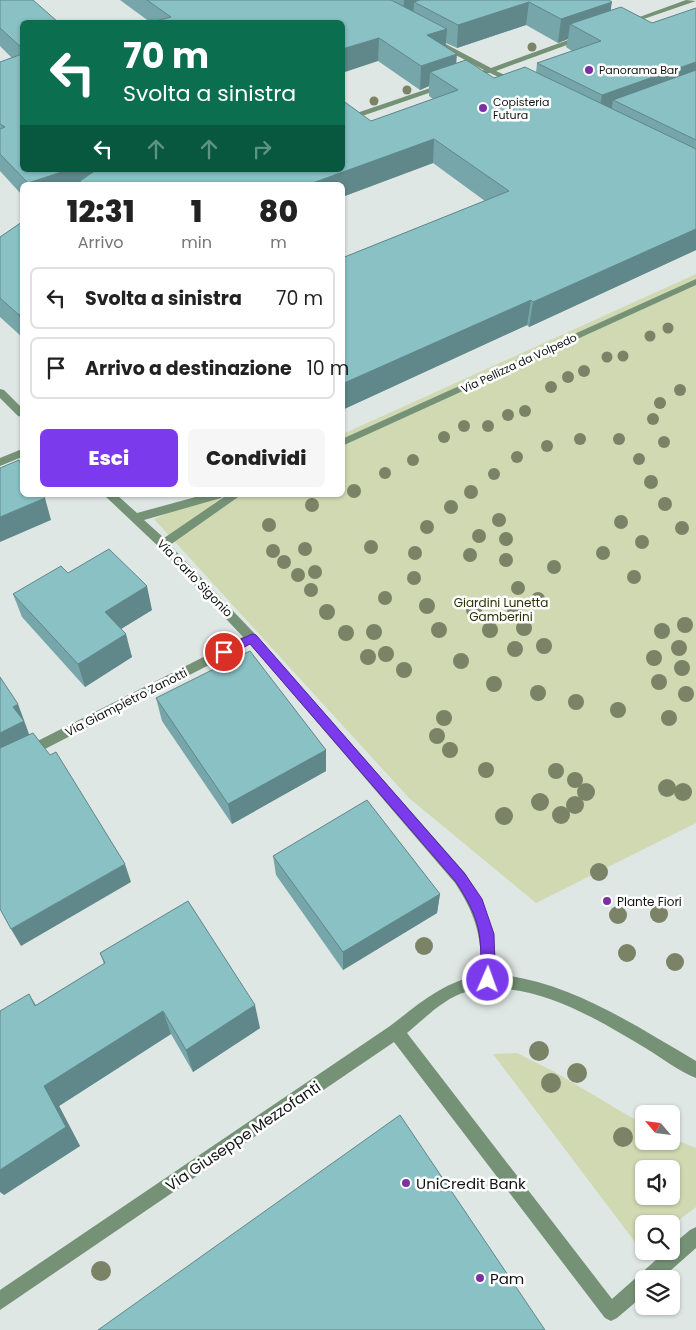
<!DOCTYPE html>
<html lang="it">
<head>
<meta charset="utf-8">
<style>
  body { margin:0; font-family:Poppins,sans-serif; background:#f6f6f6; color:#222; height:100vh; display:flex; flex-direction:column; font-size:19px; white-space:nowrap }
  * { box-sizing:border-box; margin:0 }
  p { font-size:16px; color:#767676 }
  .icon { flex:none; width:28px; height:28px; fill:none; stroke:currentColor; stroke-width:2; stroke-linecap:round; stroke-linejoin:round }
  .map { position:relative; flex:1; overflow:hidden }
  .sheet { position:absolute; left:20px; top:182px; width:325px; height:315px; display:flex; flex-direction:column; background:#fff; border-radius:8px; box-shadow:0 1px 4px #0004 }
  .sheet>* { flex:none }
  .guide { position:absolute; left:20px; top:20px; width:325px; height:152px; border-radius:8px; box-shadow:0 1px 4px #0004; background:#0b6e4f; color:#fff; overflow:hidden }
  .needle { width:32px; rotate:298deg }
  .buttons { position:absolute; left:635px; top:1105px; display:grid; gap:10px }
  .buttons a { display:grid; place-items:center; width:45px; height:45px; border-radius:8px; background:#fff; box-shadow:0 1px 4px #0004; font-size:25px }
  .pin { position:absolute; display:grid; place-items:center; width:42px; height:42px; color:#fff; margin:-21px; border:2px solid #fff; border-radius:50%; box-shadow:0 1px 5px #0007 }
  .me { position:absolute; width:55px; margin:-28px; rotate:2deg; stroke-linejoin:round; filter:drop-shadow(0 0 4px #0008) }
  .turn { display:flex; align-items:center; gap:18px; height:105px; padding:0 20px; font-size:22px }
  .turn .icon { width:65px; height:65px; stroke-width:2.5 }
  .turn b { display:block; font-size:35px; line-height:42px }
  .lanes { display:flex; align-items:center; height:48px; padding:0 20px; background:#0003; justify-content:center; gap:25px; direction:ltr }
  .lanes .off { opacity:.35 }
  .eta { display:flex; justify-content:space-evenly; align-items:center; height:85px; text-align:center }
  .eta b { font-size:30px; font-weight:800; line-height:35px }
  .cta { display:flex; gap:10px; margin-top:auto; padding:10px 20px }
  .cta a { flex:1; height:58px; border-radius:8px; background:#7c3aed; color:#fff; font-size:20px; font-weight:800; line-height:58px; text-align:center }
  .cta a+a { background:#f6f6f6; color:#222 }
  ul { padding:0; list-style:none }
  li { display:flex; align-items:center; gap:15px; height:62px; margin:0 10px 8px; padding:0 10px; border:2px solid #e0e0e0; border-radius:8px }
  li div { flex:1 }
  li b { display:block; font-size:19px }
  li em { font-style:normal }
  .map>svg:first-child { display:block }
  .green { fill:#d0d9b2; fill-rule:evenodd }
  .lines { fill:none; stroke-linecap:round; stroke-linejoin:round }
  .minor { fill:#759276; fill-rule:evenodd }
  .tree { fill:#7b8367 }
  .wall { fill:#76a6a9; fill-rule:evenodd }
  .shaded-wall { fill:#608789 }
  .building { fill:#89c1c4; stroke:#608789 }
  .route { fill:#7c3aed; stroke:#51269a }
  .poi-dot { fill:#7b31a3; stroke:#fff; stroke-width:2 }
  .labels { text-anchor:middle; dominant-baseline:central; stroke-width:5; stroke-linejoin:round; paint-order:stroke }
  .far-poi-label { font-size:11px; fill:#111413; stroke:#fff; text-anchor:start }
  .far-street-label { font-size:11px; fill:#111413; stroke:#fff }
  .street-label { font-size:12px; fill:#111413; stroke:#fff }
  .park-label { font-size:12px; fill:#293100; stroke:#fff }
  .poi-label { font-size:12px; fill:#111413; stroke:#fff; text-anchor:start }
  .near-street-label { font-size:15px; fill:#111413; stroke:#fff }
  .near-poi-label { font-size:15px; fill:#111413; stroke:#fff; text-anchor:start }
</style>
</head>
<body>
<div class="map">
<svg width="696" height="1330" viewBox="0 0 696 1330">
  <rect width="100%" height="100%" fill="#dfe7e4"/>
  <g class="green">
    <polygon points="696,274 696,823 536,903 409,798 154,519 208,495 342,495 343,434"/>
    <path d="M517,1053L553,1071L644,1125V1141H671V1138L696,1148V1207L671,1226V1224H644V1247L641,1250L493,1054ZM644,1169H671V1196H644Z"/>
  </g>
  <g class="lines">
    <g class="minor">
      <polygon points="686,0 696,1 629,24 623,23"/>
      <polygon points="579,36 586,38 496,71 518,81 519,83 515,85 490,73 482,74 481,72 484,70 433,43 440,41 491,68"/>
      <polygon points="442,84 449,86 342,123 342,118"/>
      <polygon points="696,279 696,285 342,446 342,439"/>
      <polygon points="0,389 4,390 22,408 22,417 18,416 0,398"/>
      <polygon points="22,449 22,457 0,466 0,458"/>
      <path d="M104,495H117L137,513L203,495H223L221,498L144,520L164,538L227,495H241L170,545L256,635L465,873C487,908 497,933 496,974C570,982 633,1024 696,1061V1078C679,1071 663,1059 647,1049C595,1018 529,976 466,992C444,998 424,1019 407,1033L612,1299L666,1251H671V1246L690,1230L696,1227V1248L661,1279H644V1295L617,1318L611,1321L605,1318L394,1042L0,1310V1290L390,1026C419,1004 444,981 481,975C482,937 476,915 455,883L250,644L0,772V760L243,637L159,547Z"/>
    </g>
  </g>
  <g class="tree">
    <circle cx="532" cy="47" r="4.5"/>
    <circle cx="407" cy="90" r="4.5"/>
    <circle cx="374" cy="101" r="4.5"/>
    <circle cx="668" cy="328" r="5.5"/>
    <circle cx="650" cy="336" r="5.5"/>
    <circle cx="623" cy="356" r="5.5"/>
    <circle cx="607" cy="357" r="5.5"/>
    <circle cx="584" cy="371" r="6"/>
    <circle cx="568" cy="377" r="6"/>
    <circle cx="551" cy="387" r="6"/>
    <circle cx="680" cy="390" r="6"/>
    <circle cx="660" cy="403" r="6"/>
    <circle cx="525" cy="411" r="6"/>
    <circle cx="508" cy="415" r="6"/>
    <circle cx="653" cy="419" r="6"/>
    <circle cx="464" cy="426" r="6"/>
    <circle cx="488" cy="426" r="6"/>
    <circle cx="444" cy="437" r="6"/>
    <circle cx="580" cy="439" r="6"/>
    <circle cx="619" cy="439" r="6"/>
    <circle cx="664" cy="442" r="6"/>
    <circle cx="547" cy="446" r="6"/>
    <circle cx="517" cy="457" r="6"/>
    <circle cx="639" cy="459" r="6"/>
    <circle cx="413" cy="460" r="6"/>
    <circle cx="385" cy="473" r="6"/>
    <circle cx="494" cy="474" r="6"/>
    <circle cx="651" cy="482" r="7"/>
    <circle cx="354" cy="491" r="7"/>
    <circle cx="471" cy="492" r="7"/>
    <circle cx="665" cy="504" r="7"/>
    <circle cx="312" cy="505" r="7"/>
    <circle cx="451" cy="507" r="7"/>
    <circle cx="499" cy="520" r="7"/>
    <circle cx="621" cy="522" r="7"/>
    <circle cx="269" cy="525" r="7"/>
    <circle cx="427" cy="527" r="7"/>
    <circle cx="682" cy="528" r="7"/>
    <circle cx="479" cy="536" r="7"/>
    <circle cx="506" cy="539" r="7"/>
    <circle cx="642" cy="542" r="7"/>
    <circle cx="371" cy="547" r="7"/>
    <circle cx="305" cy="549" r="7"/>
    <circle cx="273" cy="551" r="7"/>
    <circle cx="415" cy="553" r="7"/>
    <circle cx="603" cy="553" r="7"/>
    <circle cx="470" cy="555" r="7"/>
    <circle cx="506" cy="560" r="7"/>
    <circle cx="284" cy="562" r="7"/>
    <circle cx="554" cy="567" r="7"/>
    <circle cx="315" cy="572" r="7"/>
    <circle cx="298" cy="575" r="7"/>
    <circle cx="634" cy="577" r="7"/>
    <circle cx="414" cy="578" r="7"/>
    <circle cx="518" cy="588" r="7"/>
    <circle cx="311" cy="590" r="7"/>
    <circle cx="385" cy="598" r="7"/>
    <circle cx="538" cy="599" r="7"/>
    <circle cx="427" cy="606" r="8"/>
    <circle cx="515" cy="609" r="8"/>
    <circle cx="474" cy="610" r="8"/>
    <circle cx="327" cy="612" r="8"/>
    <circle cx="685" cy="625" r="8"/>
    <circle cx="524" cy="628" r="8"/>
    <circle cx="439" cy="630" r="8"/>
    <circle cx="490" cy="630" r="8"/>
    <circle cx="662" cy="631" r="8"/>
    <circle cx="374" cy="632" r="8"/>
    <circle cx="346" cy="633" r="8"/>
    <circle cx="544" cy="646" r="8"/>
    <circle cx="679" cy="648" r="8"/>
    <circle cx="515" cy="649" r="8"/>
    <circle cx="386" cy="654" r="8"/>
    <circle cx="368" cy="657" r="8"/>
    <circle cx="654" cy="658" r="8"/>
    <circle cx="461" cy="661" r="8"/>
    <circle cx="682" cy="668" r="8"/>
    <circle cx="404" cy="670" r="8"/>
    <circle cx="659" cy="682" r="8"/>
    <circle cx="494" cy="684" r="8"/>
    <circle cx="538" cy="693" r="8"/>
    <circle cx="686" cy="694" r="8"/>
    <circle cx="576" cy="702" r="8"/>
    <circle cx="618" cy="710" r="8"/>
    <circle cx="444" cy="718" r="8"/>
    <circle cx="669" cy="718" r="8"/>
    <circle cx="437" cy="736" r="8"/>
    <circle cx="450" cy="750" r="8"/>
    <circle cx="486" cy="770" r="8"/>
    <circle cx="556" cy="771" r="8"/>
    <circle cx="575" cy="780" r="8"/>
    <circle cx="667" cy="788" r="9"/>
    <circle cx="586" cy="792" r="9"/>
    <circle cx="683" cy="792" r="9"/>
    <circle cx="540" cy="802" r="9"/>
    <circle cx="575" cy="805" r="9"/>
    <circle cx="561" cy="815" r="9"/>
    <circle cx="504" cy="816" r="9"/>
    <circle cx="599" cy="872" r="9"/>
    <circle cx="659" cy="914" r="9"/>
    <circle cx="618" cy="915" r="9"/>
    <circle cx="424" cy="946" r="9"/>
    <circle cx="627" cy="953" r="9"/>
    <circle cx="675" cy="962" r="9"/>
    <circle cx="539" cy="1051" r="10"/>
    <circle cx="577" cy="1073" r="10"/>
    <circle cx="551" cy="1083" r="10"/>
    <circle cx="623" cy="1137" r="10"/>
    <circle cx="101" cy="1271" r="10"/>
  </g>
  <g class="wall">
    <path d="M0,0L22,22V170H342L371,121L433,99L429,96V86L420,90L378,61L342,22H150L120,0H609L611,10L652,23L696,8V250L529,327L527,325L342,410V258L485,201L433,163L342,197V185H22V195L0,171V62L12,58L0,46ZM526,25L558,43L568,39L566,47L572,51L537,63L536,73L494,78L456,63L446,47V43L457,48Z"/>
    <polygon points="22,222 22,337 0,317 0,237"/>
    <polygon points="68,573 152,610 121,629 132,657 85,687 22,617 13,594"/>
    <polygon points="156,698 326,750 326,771 232,824 162,721"/>
    <polygon points="273,856 440,894 437,913 343,970 276,875"/>
    <polygon points="100,953 260,1028 193,1072 171,1034 59,1106 80,1146 4,1195 29,994 36,1005 104,964"/>
  </g>
  <g class="shaded-wall">
    <polygon points="404,0 459,0 414,2 413,16 403,20"/>
    <polygon points="529,2 526,25 457,48 458,25"/>
    <polygon points="612,2 608,25 570,24 568,39 558,43 561,19"/>
    <polygon points="447,29 445,52 427,35"/>
    <polygon points="379,38 378,61 342,73 342,49"/>
    <polygon points="457,54 455,78 430,72 429,86 420,90 421,66"/>
    <polygon points="696,62 696,84 613,100 611,114 598,119 602,95"/>
    <polygon points="434,139 433,163 342,197 342,185 307,185"/>
    <polygon points="68,170 124,170 80,181 81,185 28,185 28,183"/>
    <polygon points="696,229 696,250 529,327 533,302"/>
    <polygon points="531,300 527,325 342,410 342,384"/>
    <polygon points="22,314 22,326 19,315"/>
    <polygon points="45,498 51,520 0,542 0,517"/>
    <polygon points="147,586 152,610 111,635 105,612"/>
    <polygon points="126,634 132,657 85,687 78,664"/>
    <polygon points="18,704 32,742 0,758 0,733 13,707"/>
    <polygon points="326,750 326,771 232,824 228,804"/>
    <polygon points="125,864 131,882 21,946 11,929"/>
    <polygon points="440,894 437,913 343,970 343,952"/>
    <polygon points="255,1005 260,1028 193,1072 186,1050"/>
    <polygon points="163,1011 171,1034 59,1106 80,1146 4,1195 0,1192 0,1170 44,1086"/>
  </g>
  <g class="building">
    <polygon points="0,0 33,0 58,22 22,22 22,48 0,28"/>
    <polygon points="147,0 391,0 447,29 427,35 457,54 421,66 379,38 342,49 342,22 152,22 171,17"/>
    <polygon points="420,0 609,0 612,2 561,19 529,2 458,25 414,2"/>
    <polygon points="621,7 652,23 696,8 696,62 602,95 537,63 601,41 570,24"/>
    <polygon points="22,54 22,170 68,170 28,183 0,154 0,129 5,127 0,124 0,62"/>
    <polygon points="466,60 494,78 525,67 696,149 696,229 533,302 531,300 342,384 342,258 509,191 434,139 307,185 84,185 80,181 96,170 342,170 342,100 371,121 458,90 430,72"/>
    <polygon points="696,70 696,140 613,100"/>
    <polygon points="22,222 22,314 19,315 0,298 0,237"/>
    <polygon points="19,460 22,466 22,495 43,495 45,498 0,517 0,468"/>
    <polygon points="109,549 147,586 105,612 126,634 78,664 13,594 61,566 68,573"/>
    <polygon points="250,651 326,750 228,804 156,698"/>
    <polygon points="0,677 18,704 13,707 24,721 0,733"/>
    <polygon points="33,733 50,755 56,752 125,864 11,929 0,909 0,748"/>
    <polygon points="367,800 440,894 343,952 273,856"/>
    <polygon points="188,901 255,1005 186,1050 163,1011 44,1086 66,1127 0,1170 0,1011 29,994 35,1006 105,963 100,953"/>
    <polygon points="400,1115 545,1330 98,1330"/>
  </g>
  <path class="route" d="M252,634L256,635L465,874L482,899L494,934L495,980L493,985L488,987L483,985L481,980C481,934 482,922 456,882L250,644L228,656H220L218,652L220,649Z"/>
  <g class="poi-dot">
    <circle cx="589" cy="70" r="5"/>
    <circle cx="483" cy="108" r="5"/>
    <circle cx="607" cy="901" r="5"/>
    <circle cx="406" cy="1183" r="5"/>
    <circle cx="480" cy="1278" r="5"/>
  </g>
  <g class="labels">
    <g class="far-poi-label">
      <text x="599" y="70">Panorama Bar</text>
      <text x="493" y="102">Copisteria<tspan x="493" dy="13">Futura</tspan></text>
    </g>
    <g class="far-street-label">
      <text transform="translate(519 363) rotate(-25)">Via Pellizza da Volpedo</text>
    </g>
    <g class="street-label">
      <text transform="translate(195 578) rotate(46)">Via Carlo Sigonio</text>
      <text transform="translate(126 702) rotate(-27)">Via Giampietro Zanotti</text>
    </g>
    <g class="park-label">
      <text x="501" y="602">Giardini Lunetta<tspan x="501" dy="14">Gamberini</tspan></text>
    </g>
    <g class="poi-label">
      <text x="617" y="901">Plante Fiori</text>
    </g>
    <g class="near-street-label">
      <text transform="translate(243 1136) rotate(-34)">Via Giuseppe Mezzofanti</text>
    </g>
    <g class="near-poi-label">
      <text x="416" y="1183">UniCredit Bank</text>
      <text x="490" y="1278">Pam</text>
    </g>
  </g>
</svg>
<div class="buttons">
<a><svg class="needle" viewBox="-14 -14 28 28"><path d="M0-13l5 13h-10z" fill="#e53935"/><path d="M0 13l5-13h-10z" fill="#767676"/></svg></a>
<a><svg class="icon" aria-label="sound" viewBox="0 0 24 24"><path d="M4 9h4l5-4v14l-5-4H4zM17 9q2 3 0 6"/></svg></a>
<a><svg class="icon" aria-label="search" viewBox="0 0 24 24"><circle cx="10" cy="10" r="6"/><path d="M15 15l6 6"/></svg></a>
<a><svg class="icon" aria-label="layers" viewBox="0 0 24 24"><path d="M12 4l9 5-9 5-9-5zM3 14l9 5 9-5"/></svg></a>
</div>
<div class="pin" style="left:224px;top:652px;background:#d93025"><svg class="icon" aria-label="arrive" viewBox="0 0 24 24"><path d="M6 21V4h12l-3 4 3 4H6"/></svg></div>
<svg class="me" style="left:488px;top:980px" viewBox="-20 -20 40 40"><circle r="17" fill="#7c3aed" stroke="#fff" stroke-width="3"/><path d="M0-11L8 9 0 5-8 9z" fill="#fff"/></svg>
<div class="guide">
<div class="turn"><svg class="icon" aria-label="left" viewBox="0 0 24 24"><path d="M17 20v-9H6M10 6l-5 5 5 5"/></svg><div><b>70 m</b>Svolta a sinistra</div></div>
<div class="lanes"><svg class="icon" aria-label="left" viewBox="0 0 24 24"><path d="M17 20v-9H6M10 6l-5 5 5 5"/></svg><svg class="icon off" aria-label="ahead" viewBox="0 0 24 24"><path d="M12 20V5M6 11l6-6 6 6"/></svg><svg class="icon off" aria-label="ahead" viewBox="0 0 24 24"><path d="M12 20V5M6 11l6-6 6 6"/></svg><svg class="icon off" aria-label="right" viewBox="0 0 24 24"><path d="M7 20v-9h11M14 6l5 5-5 5"/></svg></div>
</div>
<section class="sheet">
<div class="eta">
<div><b>12:31</b><p>Arrivo</p></div>
<div><b>1</b><p>min</p></div>
<div><b>80</b><p>m</p></div>
</div>
<ul>
<li><svg class="icon" aria-label="left" viewBox="0 0 24 24"><path d="M17 20v-9H6M10 6l-5 5 5 5"/></svg><div><b>Svolta a sinistra</b></div><em>70 m</em></li>
<li><svg class="icon" aria-label="arrive" viewBox="0 0 24 24"><path d="M6 21V4h12l-3 4 3 4H6"/></svg><div><b>Arrivo a destinazione</b></div><em>10 m</em></li>
</ul>
<div class="cta"><a>Esci</a><a>Condividi</a></div>
</section>
</div>
</body>
</html>
